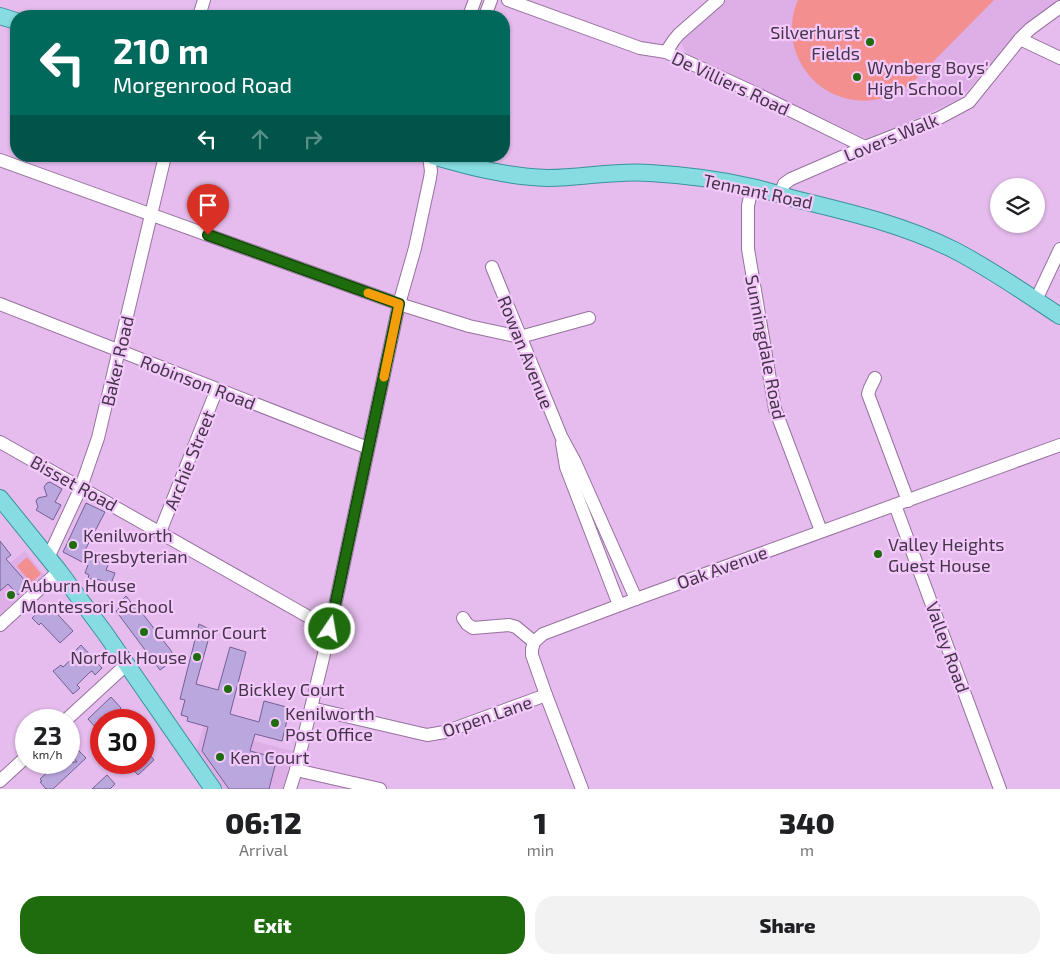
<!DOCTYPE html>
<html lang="en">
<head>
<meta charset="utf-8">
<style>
  body { margin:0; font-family:"Exo 2",sans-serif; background:#f2f2f2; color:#202124; height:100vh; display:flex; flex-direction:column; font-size:19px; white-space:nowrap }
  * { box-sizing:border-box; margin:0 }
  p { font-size:16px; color:#757577 }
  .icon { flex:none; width:28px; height:28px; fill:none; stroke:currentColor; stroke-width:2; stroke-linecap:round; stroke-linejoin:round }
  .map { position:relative; height:789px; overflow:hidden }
  .details { display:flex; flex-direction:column; background:#fff; flex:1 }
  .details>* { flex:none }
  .hud { position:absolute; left:10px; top:10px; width:500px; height:152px; border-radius:20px; box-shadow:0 1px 4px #0004; background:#00695c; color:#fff; overflow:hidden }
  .buttons { position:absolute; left:990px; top:178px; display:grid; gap:10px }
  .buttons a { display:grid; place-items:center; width:55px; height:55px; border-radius:50%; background:#fff; box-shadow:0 1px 4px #0004; font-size:25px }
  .speed { position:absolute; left:15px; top:709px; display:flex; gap:10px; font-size:25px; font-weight:700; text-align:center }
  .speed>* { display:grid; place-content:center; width:65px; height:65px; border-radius:50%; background:#fff; box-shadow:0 1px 4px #0004; line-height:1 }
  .speed small { font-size:12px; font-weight:400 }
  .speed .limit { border:8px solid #d22; background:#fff; color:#111 }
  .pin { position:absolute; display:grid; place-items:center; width:42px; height:42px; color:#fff; margin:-51px -21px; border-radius:50% 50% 50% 0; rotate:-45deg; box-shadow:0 0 5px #0007 }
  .pin .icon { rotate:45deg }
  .me { position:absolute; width:55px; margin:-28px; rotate:12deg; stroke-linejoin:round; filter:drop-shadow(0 0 4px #0008) }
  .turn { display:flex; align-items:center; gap:18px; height:105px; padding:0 20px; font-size:22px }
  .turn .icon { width:65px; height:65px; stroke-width:2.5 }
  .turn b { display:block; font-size:35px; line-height:42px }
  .lanes { display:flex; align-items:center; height:48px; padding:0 20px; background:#0003; justify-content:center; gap:25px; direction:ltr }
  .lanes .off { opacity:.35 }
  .eta { display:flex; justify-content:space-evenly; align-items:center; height:85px; text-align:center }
  .eta b { font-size:30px; font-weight:800; line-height:35px }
  .cta { display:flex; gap:10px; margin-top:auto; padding:10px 20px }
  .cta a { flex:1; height:58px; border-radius:20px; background:#1f6c0f; color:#fff; font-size:20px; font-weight:800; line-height:58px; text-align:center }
  .cta a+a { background:#f2f2f2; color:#202124 }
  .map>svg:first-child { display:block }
  .built { fill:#ddafe6 }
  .green { fill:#f3908f }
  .building { fill:#baa7de; stroke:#736093 }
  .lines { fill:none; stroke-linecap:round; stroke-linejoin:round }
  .minor-casing { stroke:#97719f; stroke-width:14 }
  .major-casing { stroke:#3b929e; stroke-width:18 }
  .minor { stroke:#fff; stroke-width:12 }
  .major { stroke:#86dce0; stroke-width:16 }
  .route-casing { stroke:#14460a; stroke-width:12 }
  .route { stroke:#1f6c0f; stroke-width:9 }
  .slow { stroke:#f59e0b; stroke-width:9 }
  .poi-dot { fill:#1f6c0f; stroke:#f3c9fb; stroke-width:2 }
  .labels { text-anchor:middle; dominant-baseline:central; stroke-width:4.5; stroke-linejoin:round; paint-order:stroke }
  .poi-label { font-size:18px; fill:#453548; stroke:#f3c9fb; text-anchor:start }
  .street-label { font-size:18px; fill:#453548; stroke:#f3c9fb }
</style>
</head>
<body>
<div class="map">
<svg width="1060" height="789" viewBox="0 0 1060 789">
  <rect width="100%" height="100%" fill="#e5bced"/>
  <g class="built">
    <polygon points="726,0 1059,0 1028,26 1014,39 967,91 957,100 869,140 686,54 682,44 683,37"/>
    <polygon points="25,551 44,575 0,615 0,571"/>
    <polygon points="206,718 242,738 300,753 290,789 205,789 193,761"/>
  </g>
  <g class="green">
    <path d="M798,0H994L913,82C904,89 894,95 883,98C824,114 774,55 798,0Z"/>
    <polygon points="27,557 41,574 31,583 17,566"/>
  </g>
  <g class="building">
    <polygon points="50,482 62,489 55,502 61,505 53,520 36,510 38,507 36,501 38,498 47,496 44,487 47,483"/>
    <polygon points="86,503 105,512 84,552 99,558 98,561 108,565 106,570 115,573 111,584 97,579 97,581 88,578 89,575 85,573 88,565 63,552"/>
    <polygon points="0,541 11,555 6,559 29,585 18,595 8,584 0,591"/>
    <polygon points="126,596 134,606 136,605 172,652 168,664 160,670 116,611 119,609 118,608 120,607 118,604"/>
    <polygon points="46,605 48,607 50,606 73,631 60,643 41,623 39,625 32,618"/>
    <polygon points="199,624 211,630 196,684 218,690 230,647 246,652 230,714 259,722 264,701 290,708 282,741 255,734 250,751 277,758 269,789 229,789 202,751 208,727 187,721 188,717 181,715 185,700 180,699"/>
    <polygon points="81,645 102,668 95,675 92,671 89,673 77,685 80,688 73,694 53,671 61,665 63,667 75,656 73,653"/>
    <polygon points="111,697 121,708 116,713 122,720 101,720 101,734 88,719"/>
    <polygon points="144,748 154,760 138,775 126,762 144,762"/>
    <polygon points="77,749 86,758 53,789 46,789 40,782 42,781 40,779 59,762 77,762 71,755"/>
    <polygon points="107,775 115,784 110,789 92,789"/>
  </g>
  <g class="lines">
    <g class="minor-casing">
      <g id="minor">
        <polyline points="508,0 640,48 666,52 753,92 865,147"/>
        <polyline points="199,16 204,0"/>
        <polyline points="469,16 475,0"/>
        <polyline points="485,16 491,0"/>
        <polyline points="1020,39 1060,58"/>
        <polyline points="666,52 674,40 679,34 718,0"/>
        <polyline points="0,160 399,304 469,326 520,337 589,318"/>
        <polyline points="752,187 748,206 748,249 775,409 821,531"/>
        <polyline points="780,195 784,184 791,179 865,147 939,118 969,102 1020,39 1030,29 1060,7"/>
        <polyline points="492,267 561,436 575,462 636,599"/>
        <polyline points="1036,300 1060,249"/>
        <polyline points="0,304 368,448"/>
        <polyline points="875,378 870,388 868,394 908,501"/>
        <polyline points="0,442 330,629"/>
        <polyline points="562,443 566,467 619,605"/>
        <polyline points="895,505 1000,789"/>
        <polyline points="160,532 217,389"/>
        <polyline points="48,558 81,487 98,438 165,156"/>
        <polyline points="463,618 467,624 473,628 509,625 516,627 534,642"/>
        <polyline points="0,625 59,571"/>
        <polyline points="311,708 427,735 445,732 546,695"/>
        <polyline points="66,720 127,664"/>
        <polyline points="296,770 380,789"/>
        <polyline points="0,781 26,757"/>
        <polyline points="290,789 296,770 330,629 399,304 415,248 430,178 431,171 429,156"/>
        <polyline points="582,789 546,695 532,655 532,649 534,642 543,634 636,599 1060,445"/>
      </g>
    </g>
    <g class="major-casing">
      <g id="major">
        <polyline points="0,16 16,21"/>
        <path d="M433,156C470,167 509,177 548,178C582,178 616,170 650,173C684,175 718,179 752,187C766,190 781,195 795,199C849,212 904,225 954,250C991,269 1025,293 1060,316"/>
        <polyline points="0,498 59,571 105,633 213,789"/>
      </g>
    </g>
    <use href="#minor" class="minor"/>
    <use href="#major" class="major"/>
  </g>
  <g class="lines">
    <g class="route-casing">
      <polyline id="route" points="208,235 399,304 330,629"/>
    </g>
    <use href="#route" class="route"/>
    <polyline class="slow" points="368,293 399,304 384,377"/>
  </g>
  <g class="poi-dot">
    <circle cx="870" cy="42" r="5"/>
    <circle cx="857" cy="77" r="5"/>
    <circle cx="73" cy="545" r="5"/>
    <circle cx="878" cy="554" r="5"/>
    <circle cx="11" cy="595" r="5"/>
    <circle cx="144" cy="632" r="5"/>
    <circle cx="197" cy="657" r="5"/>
    <circle cx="228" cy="689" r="5"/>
    <circle cx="275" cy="723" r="5"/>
    <circle cx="220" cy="757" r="5"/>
  </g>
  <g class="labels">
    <g class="poi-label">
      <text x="860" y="32" text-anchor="end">Silverhurst<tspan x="860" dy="21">Fields</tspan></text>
      <text x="867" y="67">Wynberg Boys'<tspan x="867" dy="21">High School</tspan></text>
      <text x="83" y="535">Kenilworth<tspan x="83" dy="21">Presbyterian</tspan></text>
      <text x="888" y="544">Valley Heights<tspan x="888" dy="21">Guest House</tspan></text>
      <text x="21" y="585">Auburn House<tspan x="21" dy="21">Montessori School</tspan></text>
      <text x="154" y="632">Cumnor Court</text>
      <text x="187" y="657" text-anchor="end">Norfolk House</text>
      <text x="238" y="689">Bickley Court</text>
      <text x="285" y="713">Kenilworth<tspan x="285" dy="21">Post Office</tspan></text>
      <text x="230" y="757">Ken Court</text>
    </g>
    <g class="street-label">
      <text transform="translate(731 83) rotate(25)">De Villiers Road</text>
      <text transform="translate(891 137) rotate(-22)">Lovers Walk</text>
      <text transform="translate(758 191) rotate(12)">Tennant Road</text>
      <text transform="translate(766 347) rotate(79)">Sunningdale Road</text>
      <text transform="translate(526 352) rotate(68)">Rowan Avenue</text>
      <text transform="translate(117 361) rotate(-77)">Baker Road</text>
      <text transform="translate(198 382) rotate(21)">Robinson Road</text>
      <text transform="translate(189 460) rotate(-68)">Archie Street</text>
      <text transform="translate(74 483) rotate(29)">Bisset Road</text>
      <text transform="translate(722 567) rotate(-20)">Oak Avenue</text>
      <text transform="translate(948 647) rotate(70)">Valley Road</text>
      <text transform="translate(487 716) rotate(-19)">Orpen Lane</text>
    </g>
  </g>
</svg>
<div class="buttons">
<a><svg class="icon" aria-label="layers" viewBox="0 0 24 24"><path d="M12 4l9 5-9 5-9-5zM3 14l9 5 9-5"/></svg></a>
</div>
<div class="speed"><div>23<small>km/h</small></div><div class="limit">30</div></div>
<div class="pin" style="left:208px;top:235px;background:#d93025"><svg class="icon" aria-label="arrive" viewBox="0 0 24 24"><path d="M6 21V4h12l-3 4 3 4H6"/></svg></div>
<svg class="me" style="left:330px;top:629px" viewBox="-20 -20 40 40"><circle r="17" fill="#1f6c0f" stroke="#fff" stroke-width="3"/><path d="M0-11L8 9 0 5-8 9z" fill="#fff"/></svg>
<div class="hud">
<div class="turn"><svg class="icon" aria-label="left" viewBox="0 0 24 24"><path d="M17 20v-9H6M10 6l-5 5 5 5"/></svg><div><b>210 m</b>Morgenrood Road</div></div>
<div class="lanes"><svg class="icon" aria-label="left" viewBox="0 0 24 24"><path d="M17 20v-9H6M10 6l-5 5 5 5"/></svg><svg class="icon off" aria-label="ahead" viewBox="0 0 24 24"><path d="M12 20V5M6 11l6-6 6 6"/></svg><svg class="icon off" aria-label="right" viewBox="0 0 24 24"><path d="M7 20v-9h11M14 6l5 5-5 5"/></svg></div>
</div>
</div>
<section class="details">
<div class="eta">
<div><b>06:12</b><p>Arrival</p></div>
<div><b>1</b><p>min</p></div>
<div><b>340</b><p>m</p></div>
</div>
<div class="cta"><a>Exit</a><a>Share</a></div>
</section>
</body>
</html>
